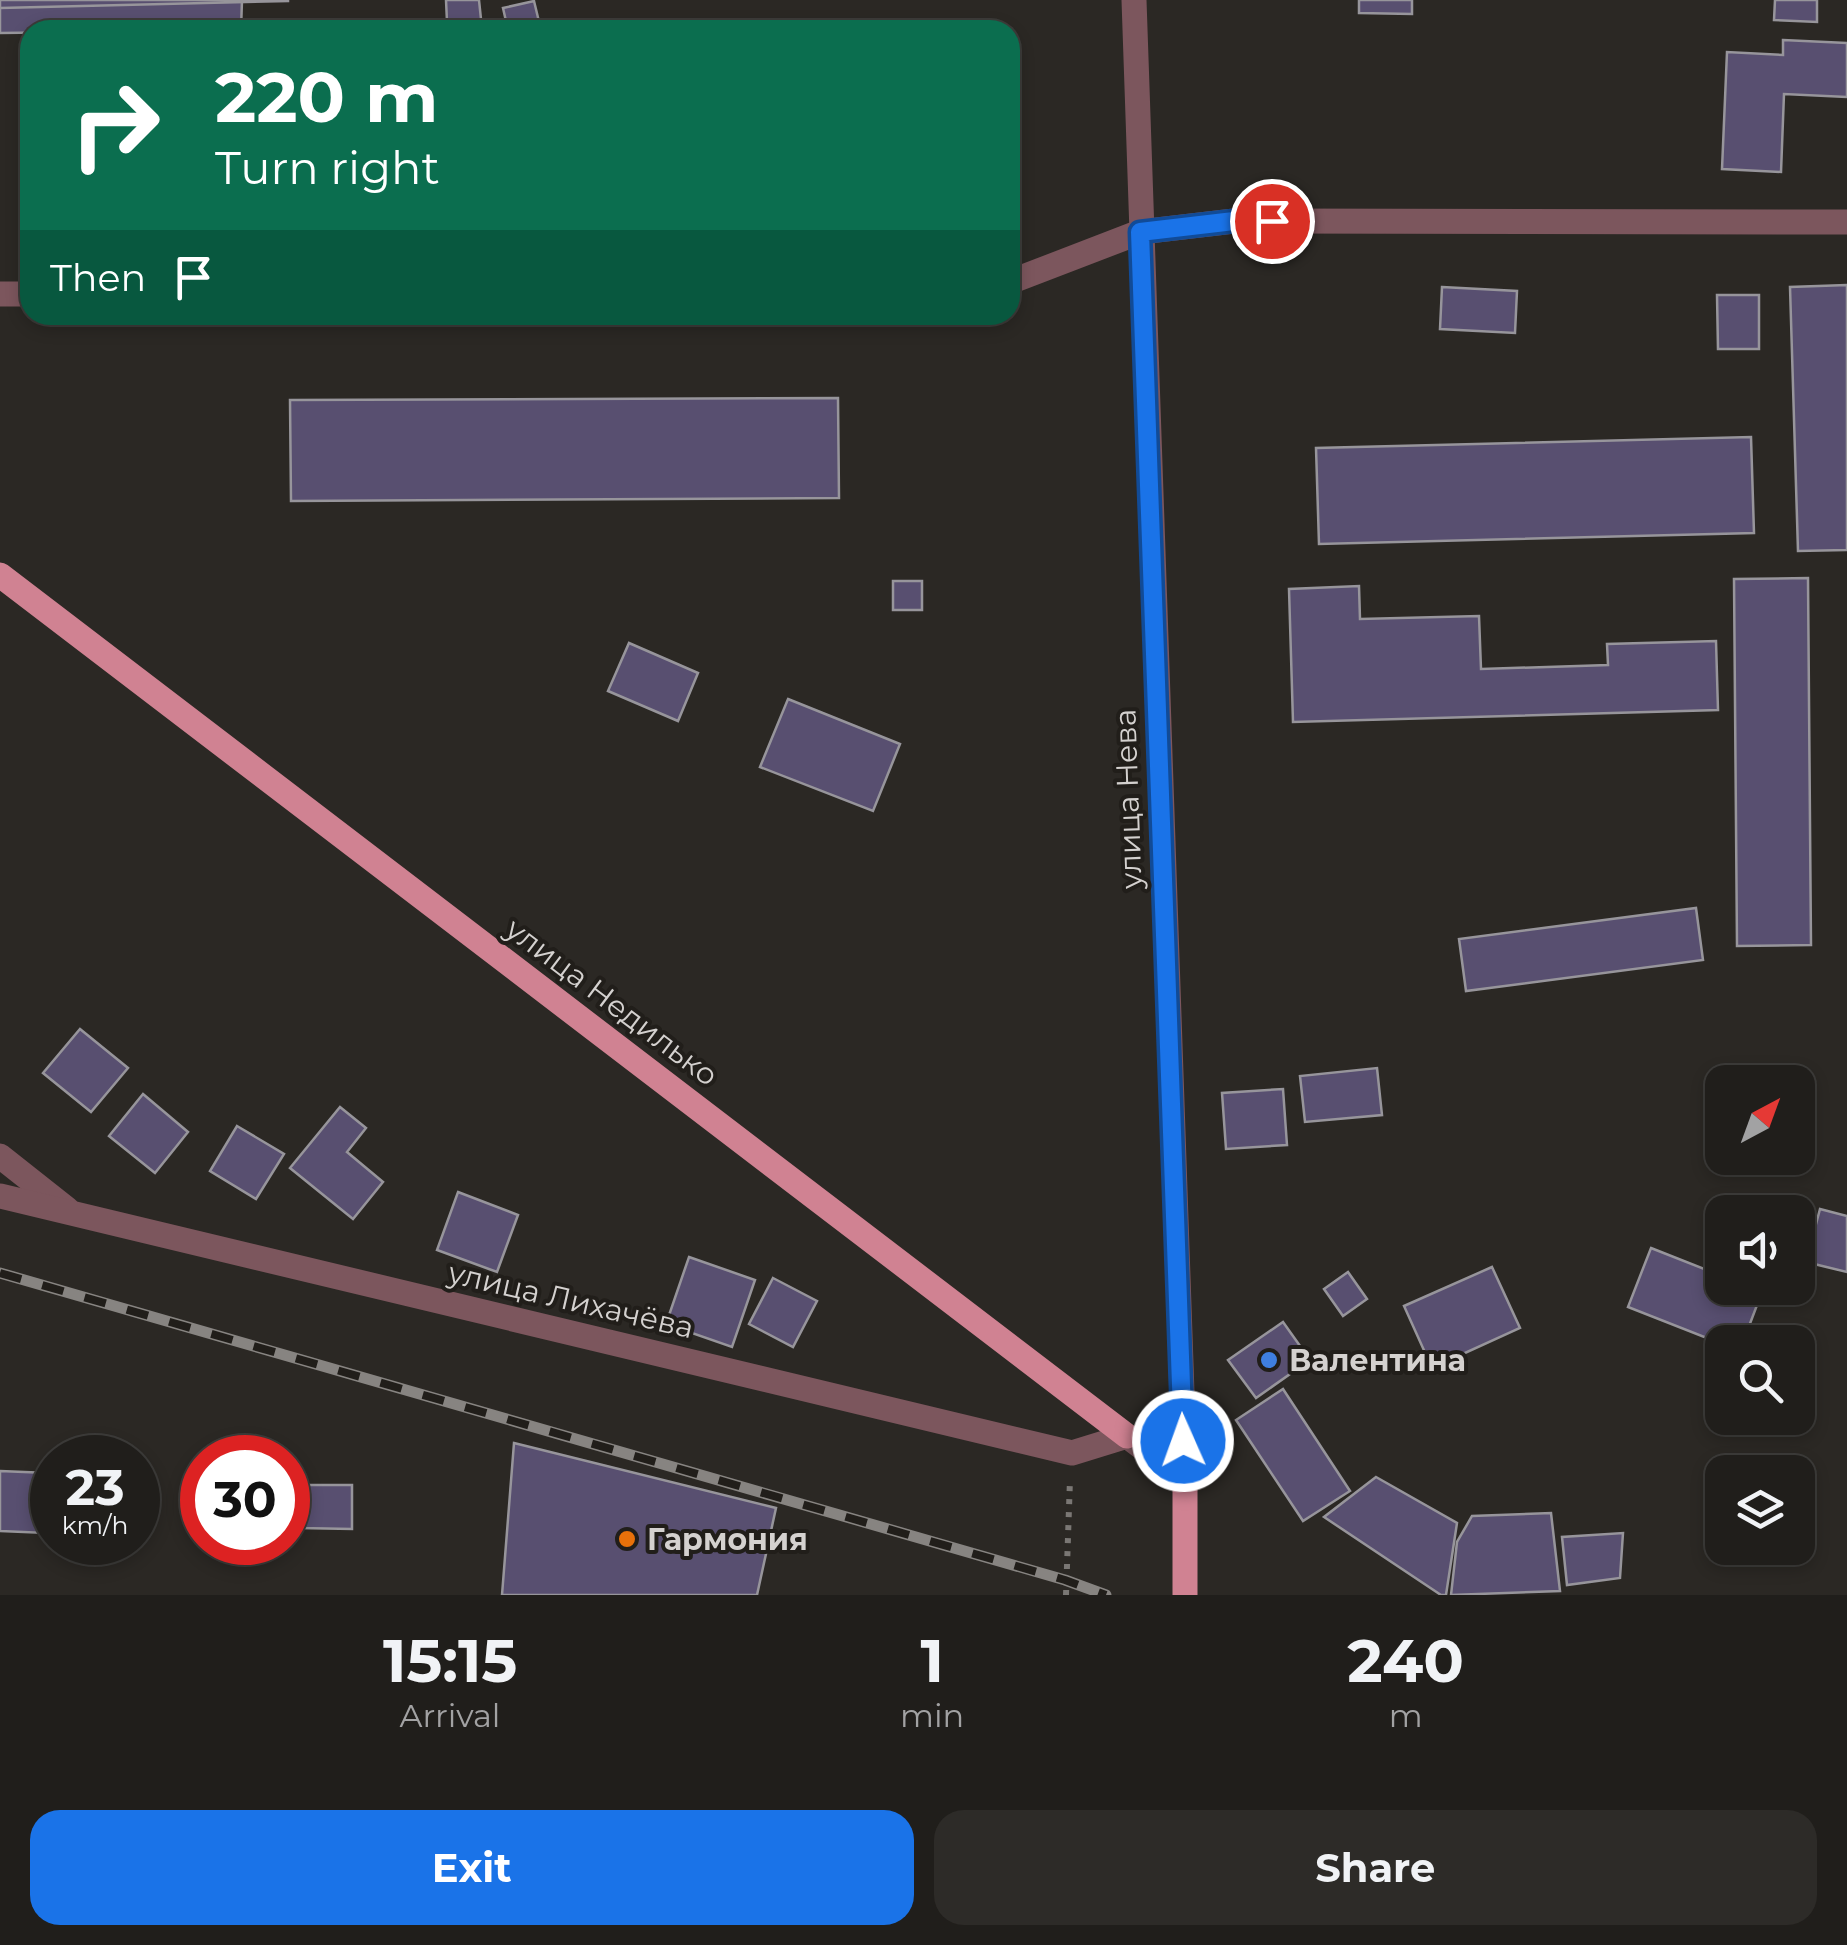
<!DOCTYPE html>
<html lang="en">
<head>
<meta charset="utf-8">
<style>
  body { margin:0; font-family:Montserrat,sans-serif; background:#2d2b28; color:#f1f3f6; height:100vh; display:flex; flex-direction:column; font-size:38px; white-space:nowrap }
  * { box-sizing:border-box; margin:0 }
  p { font-size:32px; color:#a2a2a3 }
  .icon { flex:none; width:55px; height:55px; fill:none; stroke:currentColor; stroke-width:2; stroke-linecap:round; stroke-linejoin:round }
  .map { position:relative; height:1595px; overflow:hidden }
  .side { display:flex; flex-direction:column; background:#201e1b; flex:1 }
  .side>* { flex:none }
  .top-card { position:absolute; left:20px; top:20px; width:1000px; height:305px; border-radius:30px; box-shadow:0 5px 15px #0003,0 0 0 2px #3d3c3a; background:#0b6e4f; color:#fff; overflow:hidden }
  .needle { width:65px; rotate:41deg }
  .buttons { position:absolute; left:1705px; top:1065px; display:grid; gap:20px }
  .buttons a { display:grid; place-items:center; width:110px; height:110px; border-radius:20px; background:#201e1b; box-shadow:0 5px 15px #0003,0 0 0 2px #3d3c3a; font-size:50px }
  .speed { position:absolute; left:30px; top:1435px; display:flex; gap:20px; font-size:50px; font-weight:700; text-align:center }
  .speed>* { display:grid; place-content:center; width:130px; height:130px; border-radius:50%; background:#201e1b; box-shadow:0 5px 15px #0003,0 0 0 2px #3d3c3a; line-height:1 }
  .speed small { font-size:25px; font-weight:400 }
  .speed .limit { border:15px solid #d22; background:#fff; color:#111 }
  .pin { position:absolute; display:grid; place-items:center; width:85px; height:85px; color:#fff; margin:-42px; border:5px solid #fff; border-radius:50%; box-shadow:0 2px 10px #0007 }
  .me { position:absolute; width:110px; margin:-55px; rotate:358deg; stroke-linejoin:round; filter:drop-shadow(0 0 8px #0008) }
  .turn { display:flex; align-items:center; gap:35px; height:210px; padding:0 30px; font-size:45px }
  .turn .icon { width:130px; height:130px; stroke-width:2.5 }
  .turn b { display:block; font-size:70px; line-height:85px }
  .then { display:flex; align-items:center; height:95px; padding:0 30px; background:#0003; gap:20px; font-size:38px }
  .eta { display:flex; justify-content:space-evenly; align-items:center; height:170px; text-align:center }
  .eta b { font-size:60px; font-weight:700; line-height:70px }
  .action { display:flex; gap:20px; margin-top:auto; padding:20px 30px }
  .action a { flex:1; height:115px; border-radius:30px; background:#1a73e8; color:#fff; font-size:40px; font-weight:700; line-height:115px; text-align:center }
  .action a+a { background:#2d2b28; color:#f1f3f6 }
  .map>svg:first-child { display:block }
  .building { fill:#584f70; stroke:#97959b; stroke-width:2.5 }
  .lines { fill:none; stroke-linecap:round; stroke-linejoin:round }
  .path { stroke:#7a7774; stroke-width:6; stroke-dasharray:5 8; stroke-linecap:butt }
  .minor { stroke:#7c565d; stroke-width:25 }
  .major { stroke:#d08292; stroke-width:25 }
  .rail-casing { stroke:#878481; stroke-width:11 }
  .rail { stroke:#211e1a; stroke-width:8; stroke-dasharray:22; stroke-linecap:butt }
  .route-casing { stroke:#114b97; stroke-width:25 }
  .route { stroke:#1a73e8; stroke-width:18 }
  .shop-dot { fill:#3f7fe0; stroke:#211e1a; stroke-width:4 }
  .food-dot { fill:#e8710a; stroke:#211e1a; stroke-width:4 }
  .labels { text-anchor:middle; dominant-baseline:central; stroke-width:8; stroke-linejoin:round; paint-order:stroke }
  .street-label { font-size:30px; fill:#d4d1cf; stroke:#211e1a }
  .poi-label { font-size:30px; font-weight:bold; fill:#d4d1cf; stroke:#211e1a; text-anchor:start }
</style>
</head>
<body>
<div class="map">
<svg width="1847" height="1595" viewBox="0 0 1847 1595">
  <rect width="100%" height="100%" fill="#2b2824"/>
  <g class="building">
    <polygon points="0,0 242,0 241,30 0,33"/>
    <polygon points="0,0 288,0 288,1 0,8"/>
    <polygon points="446,0 479,0 481,19 447,22"/>
    <polygon points="1359,0 1412,0 1412,14 1359,13"/>
    <polygon points="1775,0 1817,0 1817,22 1774,20"/>
    <polygon points="534,1 541,30 508,30 503,8"/>
    <polygon points="1783,40 1847,43 1847,97 1784,94 1781,172 1722,169 1727,52 1783,55"/>
    <polygon points="1847,285 1847,550 1798,551 1790,287"/>
    <polygon points="1442,287 1517,291 1515,333 1440,329"/>
    <polygon points="1717,295 1759,295 1759,349 1718,349"/>
    <polygon points="838,398 839,498 291,501 290,400"/>
    <polygon points="1751,437 1754,533 1319,544 1316,448"/>
    <polygon points="1808,578 1811,945 1737,946 1734,579"/>
    <rect x="893" y="581" width="29" height="29"/>
    <polygon points="1359,586 1360,619 1479,616 1481,669 1608,665 1607,644 1716,641 1718,710 1293,722 1289,589"/>
    <polygon points="629,643 698,673 678,721 608,691"/>
    <polygon points="788,699 900,744 873,811 760,767"/>
    <polygon points="1696,908 1703,960 1466,991 1459,939"/>
    <polygon points="80,1029 128,1068 91,1112 43,1073"/>
    <polygon points="1377,1068 1382,1115 1305,1122 1300,1076"/>
    <polygon points="1283,1089 1287,1145 1226,1149 1222,1093"/>
    <polygon points="143,1094 188,1132 155,1173 109,1136"/>
    <polygon points="340,1107 366,1128 347,1152 383,1182 353,1219 290,1168"/>
    <polygon points="237,1126 284,1154 256,1199 210,1171"/>
    <polygon points="458,1192 518,1215 497,1272 437,1250"/>
    <polygon points="1820,1209 1847,1216 1847,1272 1806,1262"/>
    <polygon points="1651,1248 1722,1276 1722,1288 1752,1288 1762,1292 1743,1342 1722,1344 1628,1307"/>
    <polygon points="689,1257 755,1280 732,1347 666,1324"/>
    <polygon points="1492,1267 1520,1328 1432,1368 1404,1306"/>
    <polygon points="1348,1272 1367,1299 1343,1316 1324,1289"/>
    <polygon points="773,1278 817,1301 793,1347 749,1324"/>
    <polygon points="1283,1322 1310,1360 1256,1398 1228,1360"/>
    <polygon points="1283,1389 1350,1491 1303,1521 1236,1420"/>
    <polygon points="514,1443 776,1508 757,1595 502,1595"/>
    <polygon points="0,1471 48,1473 46,1533 0,1531"/>
    <polygon points="1376,1477 1457,1523 1446,1595 1441,1595 1324,1517"/>
    <polygon points="299,1485 352,1485 352,1529 299,1528"/>
    <polygon points="1551,1513 1560,1591 1451,1595 1457,1542 1472,1516"/>
    <polygon points="1623,1533 1620,1578 1567,1585 1562,1537"/>
  </g>
  <g class="lines">
    <polyline class="path" points="1066,1595 1070,1479"/>
    <g class="minor">
      <polyline points="1134,0 1185,1480"/>
      <polyline points="1010,282 1140,232 1234,221 1847,222"/>
      <polyline points="0,294 30,294"/>
      <polyline points="0,1156 67,1209"/>
      <polyline points="0,1196 1072,1453 1127,1436 1185,1480"/>
    </g>
    <g class="major">
      <polyline points="0,575 1127,1436"/>
      <polyline points="1185,1480 1185,1595"/>
    </g>
    <g class="rail-casing">
      <polyline id="rail" points="0,1273 1065,1580 1106,1595"/>
    </g>
    <use href="#rail" class="rail"/>
  </g>
  <g class="lines">
    <g class="route-casing">
      <polyline id="route" points="1183,1441 1140,232 1234,221 1272,221"/>
    </g>
    <use href="#route" class="route"/>
  </g>
  <circle class="shop-dot" cx="1269" cy="1360" r="10"/>
  <circle class="food-dot" cx="627" cy="1539" r="10"/>
  <g class="labels">
    <g class="street-label">
      <text transform="translate(1128 799) rotate(-92)">улица Нева</text>
      <text transform="translate(612 1002) rotate(37)">улица Недилько</text>
      <text transform="translate(571 1300) rotate(13)">улица Лихачёва</text>
    </g>
    <g class="poi-label">
      <text x="1289" y="1360">Валентина</text>
      <text x="647" y="1539">Гармония</text>
    </g>
  </g>
</svg>
<div class="buttons">
<a><svg class="needle" viewBox="-14 -14 28 28"><path d="M0-13l5 13h-10z" fill="#e53935"/><path d="M0 13l5-13h-10z" fill="#a2a2a3"/></svg></a>
<a><svg class="icon" aria-label="sound" viewBox="0 0 24 24"><path d="M4 9h4l5-4v14l-5-4H4zM17 9q2 3 0 6"/></svg></a>
<a><svg class="icon" aria-label="search" viewBox="0 0 24 24"><circle cx="10" cy="10" r="6"/><path d="M15 15l6 6"/></svg></a>
<a><svg class="icon" aria-label="layers" viewBox="0 0 24 24"><path d="M12 4l9 5-9 5-9-5zM3 14l9 5 9-5"/></svg></a>
</div>
<div class="speed"><div>23<small>km/h</small></div><div class="limit">30</div></div>
<div class="pin" style="left:1272px;top:221px;background:#d93025"><svg class="icon" aria-label="arrive" viewBox="0 0 24 24"><path d="M6 21V4h12l-3 4 3 4H6"/></svg></div>
<svg class="me" style="left:1183px;top:1441px" viewBox="-20 -20 40 40"><circle r="17" fill="#1a73e8" stroke="#fff" stroke-width="3"/><path d="M0-11L8 9 0 5-8 9z" fill="#fff"/></svg>
<div class="top-card">
<div class="turn"><svg class="icon" aria-label="right" viewBox="0 0 24 24"><path d="M7 20v-9h11M14 6l5 5-5 5"/></svg><div><b>220 m</b>Turn right</div></div>
<div class="then">Then<svg class="icon" aria-label="arrive" viewBox="0 0 24 24"><path d="M6 21V4h12l-3 4 3 4H6"/></svg></div>
</div>
</div>
<section class="side">
<div class="eta">
<div><b>15:15</b><p>Arrival</p></div>
<div><b>1</b><p>min</p></div>
<div><b>240</b><p>m</p></div>
</div>
<div class="action"><a>Exit</a><a>Share</a></div>
</section>
</body>
</html>
